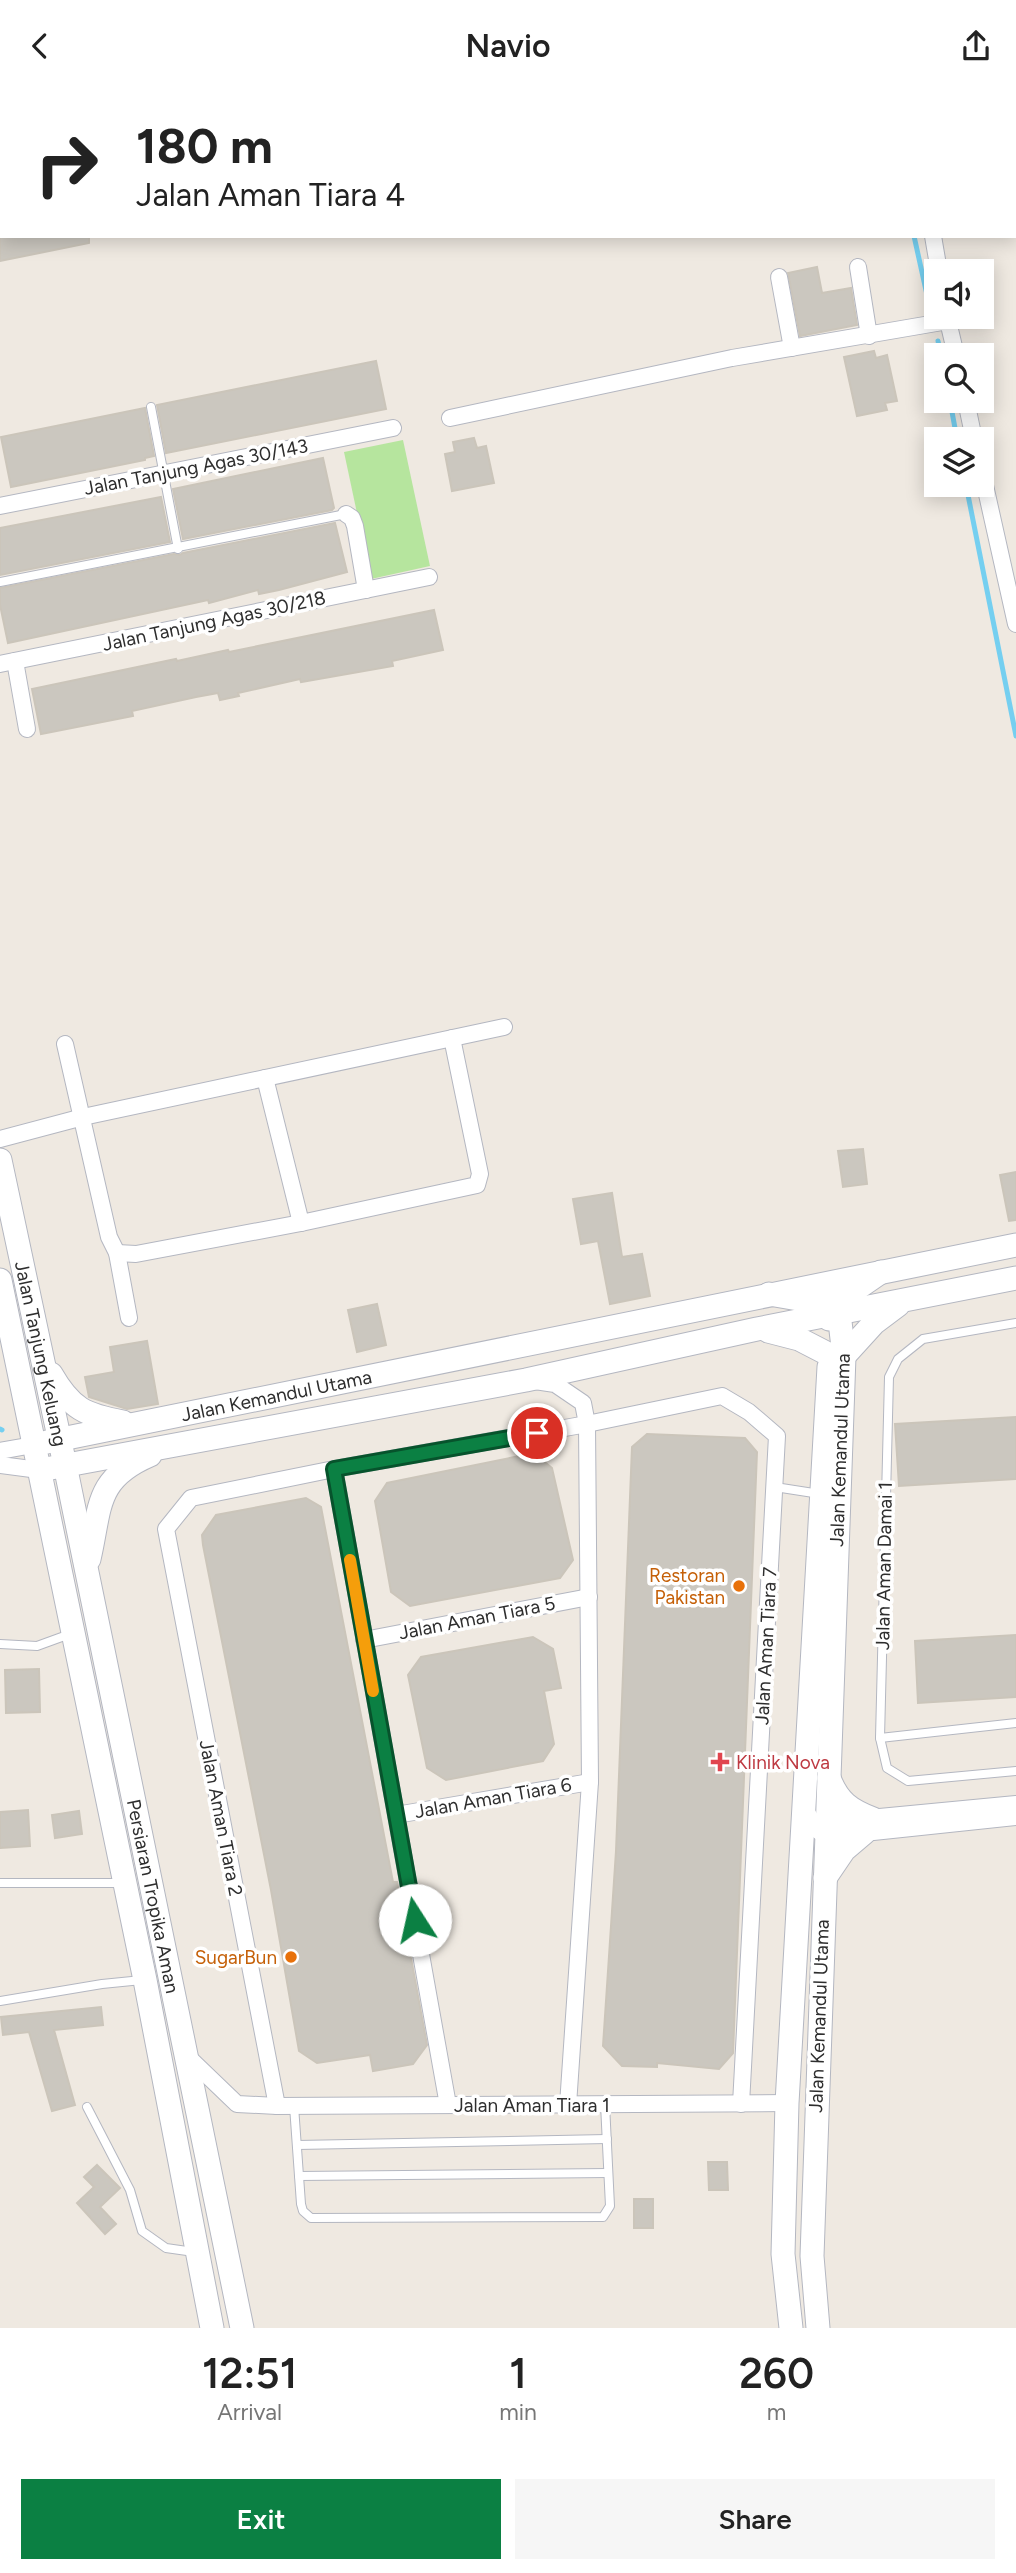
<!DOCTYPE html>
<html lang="en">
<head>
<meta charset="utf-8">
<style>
  body { margin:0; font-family:Figtree,sans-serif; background:#f6f6f6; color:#222; height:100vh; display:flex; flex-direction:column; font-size:26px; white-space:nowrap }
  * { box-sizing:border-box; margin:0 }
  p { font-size:23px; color:#767676 }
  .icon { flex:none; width:38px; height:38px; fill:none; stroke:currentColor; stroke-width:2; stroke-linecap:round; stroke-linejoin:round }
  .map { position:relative; height:2237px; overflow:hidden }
  .sheet { display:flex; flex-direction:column; background:#fff; flex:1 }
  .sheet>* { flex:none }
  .guide { position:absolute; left:0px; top:0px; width:1017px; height:147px; box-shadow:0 4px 18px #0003; background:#fff; color:#222; overflow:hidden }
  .buttons { position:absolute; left:924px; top:168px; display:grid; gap:14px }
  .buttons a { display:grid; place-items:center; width:70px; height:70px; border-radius:0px; background:#fff; box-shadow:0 4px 18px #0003; font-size:35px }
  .pin { position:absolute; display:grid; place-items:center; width:60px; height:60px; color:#fff; margin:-30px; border:4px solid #fff; border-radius:50%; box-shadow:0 2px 7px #0007 }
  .me { position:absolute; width:77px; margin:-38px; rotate:350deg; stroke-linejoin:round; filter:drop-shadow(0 0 5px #0008) }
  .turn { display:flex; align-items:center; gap:24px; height:147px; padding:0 21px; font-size:32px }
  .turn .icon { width:91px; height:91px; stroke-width:2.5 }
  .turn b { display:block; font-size:49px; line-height:60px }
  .eta { display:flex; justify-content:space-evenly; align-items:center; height:119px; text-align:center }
  .eta b { font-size:42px; font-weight:600; line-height:49px }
  .cta { display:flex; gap:14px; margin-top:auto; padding:14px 21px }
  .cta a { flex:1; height:80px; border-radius:0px; background:#0b8043; color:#fff; font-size:28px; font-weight:600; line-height:80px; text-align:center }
  .cta a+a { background:#f6f6f6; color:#222 }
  header { display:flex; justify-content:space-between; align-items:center; height:91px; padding:0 21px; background:#fff; font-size:32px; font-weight:600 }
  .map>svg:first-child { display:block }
  .green { fill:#b6e59e }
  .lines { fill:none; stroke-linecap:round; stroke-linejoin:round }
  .stream { stroke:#75cff0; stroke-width:5 }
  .building { fill:#cbc7bf; stroke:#cbc5ba; stroke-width:2 }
  .lane-casing { stroke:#b4b7c1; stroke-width:10 }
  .street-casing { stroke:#b4b7c1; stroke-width:18 }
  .secondary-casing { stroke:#b4b7c1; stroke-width:25 }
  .lane { stroke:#fff; stroke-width:8 }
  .street { stroke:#fff; stroke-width:16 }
  .secondary { stroke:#fff; stroke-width:23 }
  .route-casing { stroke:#07532c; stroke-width:18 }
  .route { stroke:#0b8043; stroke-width:12 }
  .slow { stroke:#f59e0b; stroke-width:12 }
  .food-dot { fill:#e8710a; stroke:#fff; stroke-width:2.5 }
  .health-dot { fill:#e0444e; stroke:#fff; stroke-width:2.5 }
  .labels { text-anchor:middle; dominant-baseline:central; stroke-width:7; stroke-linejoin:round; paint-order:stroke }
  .street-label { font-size:19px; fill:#2e2e2e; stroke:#fff }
  .food-label { font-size:19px; fill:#c56008; stroke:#fff; text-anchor:end }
  .health-label { font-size:19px; fill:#be3a42; stroke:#fff; text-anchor:start }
</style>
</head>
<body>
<header><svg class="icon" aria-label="back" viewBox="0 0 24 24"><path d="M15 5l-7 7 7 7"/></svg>Navio<svg class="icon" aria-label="share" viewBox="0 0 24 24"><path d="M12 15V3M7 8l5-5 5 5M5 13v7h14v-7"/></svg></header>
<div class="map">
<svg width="1016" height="2237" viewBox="0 0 1016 2237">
  <rect width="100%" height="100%" fill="#efe9e1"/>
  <polygon class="green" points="403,349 430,475 371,488 344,361"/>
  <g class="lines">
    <g class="stream">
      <polyline points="883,0 883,2"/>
      <polyline points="914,145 931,222"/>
      <polyline points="938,250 941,264"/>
      <polyline points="950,310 957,348"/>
      <polyline points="966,394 1016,645"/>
      <polyline points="0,1338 2,1339"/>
    </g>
  </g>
  <g class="building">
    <polygon points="0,145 89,145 89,152 0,170"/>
    <polygon points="817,176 822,202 851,197 857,234 800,245 788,182"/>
    <polygon points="874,260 876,267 887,264 897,310 885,312 887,319 857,325 844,266"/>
    <polygon points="376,270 386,318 166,362 157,314"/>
    <polygon points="145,317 154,365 145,367 145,369 11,396 1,346"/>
    <polygon points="474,347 477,357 486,355 494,392 452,400 445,363 455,361 453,351"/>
    <polygon points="323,367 334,417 332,419 183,448 173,398"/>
    <polygon points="161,406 170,451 0,484 0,437"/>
    <polygon points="335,432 347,481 279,499 259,503 258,499 209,512 208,509 8,552 0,514 0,497 174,463 180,464 183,462"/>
    <polygon points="434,519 443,559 392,570 393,575 301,591 300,588 238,602 239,605 220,609 218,602 196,606 132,620 133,625 41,643 32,598 176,568 177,570 228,559 229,561"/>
    <polygon points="863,1058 867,1093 843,1096 838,1060"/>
    <polygon points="1016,1081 1016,1129 1009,1130 1000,1084"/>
    <polygon points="612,1102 622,1166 642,1163 650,1205 610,1213 598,1150 581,1153 573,1108"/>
    <polygon points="377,1213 386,1254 357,1261 348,1219"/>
    <polygon points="147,1250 158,1313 127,1318 89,1306 85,1286 114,1281 110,1256"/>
    <polygon points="1016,1326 1016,1388 899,1395 895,1333"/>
    <polygon points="647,1343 745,1347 757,1361 733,1962 719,1978 657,1972 657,1976 622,1975 603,1955 616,1760 632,1356"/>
    <polygon points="534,1362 552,1377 573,1469 560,1487 410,1515 391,1501 375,1410 387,1392"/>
    <polygon points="306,1407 321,1416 393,1791 397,1791 427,1954 413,1973 373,1980 370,1964 317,1972 299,1960 271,1799 203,1454 202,1444 216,1424"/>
    <polygon points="1016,1544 1016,1606 918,1612 915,1550"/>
    <polygon points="533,1546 553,1558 561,1597 544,1600 554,1653 543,1670 446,1689 427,1677 408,1584 421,1566"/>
    <polygon points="39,1578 40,1621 6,1622 5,1579"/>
    <polygon points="28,1719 30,1755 0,1757 0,1721"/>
    <polygon points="79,1720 82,1743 55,1747 52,1724"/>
    <polygon points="101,1916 103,1934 54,1939 75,2014 52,2020 29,1941 3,1944 1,1926"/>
    <polygon points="708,2071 727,2071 728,2099 709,2099"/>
    <polygon points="97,2074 120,2097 100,2116 116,2133 105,2143 77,2112 94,2096 84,2086"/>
    <rect x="634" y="2108" width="19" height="29"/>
  </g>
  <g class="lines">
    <g class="lane-casing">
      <g id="lane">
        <polyline points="120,0 120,2"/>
        <polyline points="92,2 101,0"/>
        <polyline points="0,19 2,19"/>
        <polyline points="1015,112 1016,116"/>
        <polyline points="151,316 178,458"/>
        <polyline points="0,491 346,423"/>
        <polyline points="1016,1232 923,1248 898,1268 889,1286 880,1647 887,1677 908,1690 1016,1680"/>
        <polyline points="775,1396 820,1403"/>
        <polyline points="0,1553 37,1555 70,1543"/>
        <polyline points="880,1647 1016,1632"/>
        <polyline points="0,1792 121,1792"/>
        <polyline points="0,1910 102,1893 142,1889"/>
        <polyline points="294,2015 301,2113 303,2120 311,2127 603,2126 610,2115 605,2013"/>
        <polyline points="87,2016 130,2099 142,2140 166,2157 194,2161"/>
        <polyline points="297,2054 607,2048"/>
        <polyline points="299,2085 608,2082"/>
      </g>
    </g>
    <g class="street-casing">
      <g id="street">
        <polyline points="269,0 269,2"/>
        <polyline points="907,0 907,2"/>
        <polyline points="942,0 943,2"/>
        <polyline points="558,2 566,0"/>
        <polyline points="1015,66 1016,66"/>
        <polyline points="0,104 2,103"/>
        <polyline points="933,145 939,180"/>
        <polyline points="858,176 869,245"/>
        <polyline points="779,186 792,257"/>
        <polyline points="947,226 956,264"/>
        <polyline points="966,310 974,348"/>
        <polyline points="450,327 732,267 948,230"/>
        <polyline points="982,381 1016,533"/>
        <polyline points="0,415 393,337"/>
        <polyline points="346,423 352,427 355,435 366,499"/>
        <polyline points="15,570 27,638"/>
        <polyline points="0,573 429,486"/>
        <polyline points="65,953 109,1146 117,1162 129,1227"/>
        <polyline points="265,987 301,1132"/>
        <polyline points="0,1048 83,1026 504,936"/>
        <polyline points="117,1162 136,1163 301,1132 477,1094 480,1083 452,947"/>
        <polyline points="535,1290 555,1293 583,1312 587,1333 590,1691 568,2014"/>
        <polyline points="0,1360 33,1354"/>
        <polyline points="0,1374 39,1379"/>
        <polyline points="334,1378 448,2014"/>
        <polyline points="364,1549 589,1506"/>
        <polyline points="804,1716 817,1739 826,1746 1016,1726"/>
        <polyline points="396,1724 590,1691"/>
        <polyline points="821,1735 827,1731 1016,1713"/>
        <polyline points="186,1964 237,2013 277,2015 787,2012"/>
        <polyline points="277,2015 166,1438 191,1407 334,1378 587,1333 722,1305 749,1321 777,1345 741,2013"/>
      </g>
    </g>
    <g class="secondary-casing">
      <g id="secondary">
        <path id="s1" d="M0,1069L65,1374L242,2237"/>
        <polyline points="0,1189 145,1889 212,2237"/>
        <polyline points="769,1203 833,1214 839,1222 844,1265 812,2165 818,2237"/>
        <polyline points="829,1228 833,1214 881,1181"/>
        <polyline points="768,1240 799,1248 830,1264"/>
        <polyline points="844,1265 874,1232 898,1214"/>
        <path d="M51,1283C71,1318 85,1324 123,1331"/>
        <path id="s2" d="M47,1351L1016,1154"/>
        <polyline points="51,1377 526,1289 757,1238 1016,1187"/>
        <path d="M89,1468C101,1417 94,1388 150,1364"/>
        <path d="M829,1687C838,1711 850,1719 873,1728"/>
        <polyline points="825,1787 844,1759 864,1742"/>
        <polyline points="791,2237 783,2163 787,2012 829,1276"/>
      </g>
    </g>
    <use href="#lane" class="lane"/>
    <use href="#street" class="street"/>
    <use href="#secondary" class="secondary"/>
  </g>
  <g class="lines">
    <g class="route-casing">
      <polyline id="route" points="415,1829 334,1378 537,1342"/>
    </g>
    <use href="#route" class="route"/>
    <polyline class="slow" points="350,1469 373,1600"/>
  </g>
  <g class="food-dot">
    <circle cx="739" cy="1495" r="7"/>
    <circle cx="291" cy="1866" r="7"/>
  </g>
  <path class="health-dot" d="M716.5 1660.5h7v7h7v7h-7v7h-7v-7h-7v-7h7z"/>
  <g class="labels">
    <g class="street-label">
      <text transform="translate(196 376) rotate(-11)">Jalan Tanjung Agas 30/143</text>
      <text transform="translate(214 530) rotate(-12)">Jalan Tanjung Agas 30/218</text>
      <text stroke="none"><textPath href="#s1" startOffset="198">Jalan Tanjung Keluang</textPath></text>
      <text stroke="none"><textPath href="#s2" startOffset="234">Jalan Kemandul Utama</textPath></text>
      <text transform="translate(840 1359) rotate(-88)">Jalan Kemandul Utama</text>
      <text transform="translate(884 1475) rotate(-89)">Jalan Aman Damai 1</text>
      <text transform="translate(477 1527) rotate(-11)">Jalan Aman Tiara 5</text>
      <text transform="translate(766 1555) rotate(-87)">Jalan Aman Tiara 7</text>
      <text transform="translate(493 1707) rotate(-10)">Jalan Aman Tiara 6</text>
      <text transform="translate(221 1727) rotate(79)">Jalan Aman Tiara 2</text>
      <text stroke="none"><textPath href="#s1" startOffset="752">Persiaran Tropika Aman</textPath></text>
      <text transform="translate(819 1925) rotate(-88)">Jalan Kemandul Utama</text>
      <text x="532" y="2014">Jalan Aman Tiara 1</text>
    </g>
    <g class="food-label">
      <text x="725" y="1484">Restoran<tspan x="725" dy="22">Pakistan</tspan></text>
      <text x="277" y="1866">SugarBun</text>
    </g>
    <g class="health-label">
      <text x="736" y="1671">Klinik Nova</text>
    </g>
  </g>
</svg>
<div class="buttons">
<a><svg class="icon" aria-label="sound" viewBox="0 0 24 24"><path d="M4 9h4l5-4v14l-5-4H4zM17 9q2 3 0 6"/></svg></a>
<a><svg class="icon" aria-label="search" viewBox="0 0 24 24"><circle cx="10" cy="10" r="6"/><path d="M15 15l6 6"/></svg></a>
<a><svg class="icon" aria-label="layers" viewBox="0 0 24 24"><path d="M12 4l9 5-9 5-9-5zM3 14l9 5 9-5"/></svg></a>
</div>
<div class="pin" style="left:537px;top:1342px;background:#d93025"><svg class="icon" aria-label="arrive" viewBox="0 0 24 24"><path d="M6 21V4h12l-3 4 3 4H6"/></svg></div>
<svg class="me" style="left:415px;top:1829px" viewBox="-20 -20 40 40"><circle r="19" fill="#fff"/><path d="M0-13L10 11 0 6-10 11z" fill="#0b8043"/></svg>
<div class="guide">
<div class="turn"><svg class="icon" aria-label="right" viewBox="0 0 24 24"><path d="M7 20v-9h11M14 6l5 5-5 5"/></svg><div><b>180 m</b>Jalan Aman Tiara 4</div></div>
</div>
</div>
<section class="sheet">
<div class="eta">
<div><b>12:51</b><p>Arrival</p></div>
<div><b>1</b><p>min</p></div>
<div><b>260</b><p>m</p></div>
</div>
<div class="cta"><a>Exit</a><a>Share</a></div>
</section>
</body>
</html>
